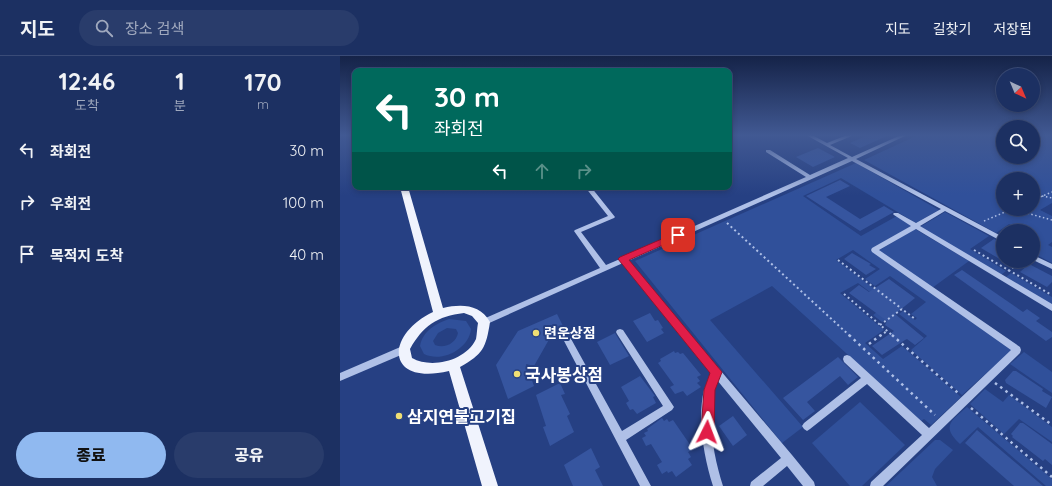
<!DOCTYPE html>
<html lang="ko">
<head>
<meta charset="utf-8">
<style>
  body { margin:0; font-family:Quicksand,"Noto Sans KR",sans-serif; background:#293c6b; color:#f1f3f6; height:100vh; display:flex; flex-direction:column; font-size:15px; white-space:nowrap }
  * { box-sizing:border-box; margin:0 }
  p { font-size:13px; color:#a0a9be }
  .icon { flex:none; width:22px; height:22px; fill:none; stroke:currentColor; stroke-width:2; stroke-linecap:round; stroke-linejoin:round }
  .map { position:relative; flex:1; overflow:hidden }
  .side { display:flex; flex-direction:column; background:#1c3062; width:340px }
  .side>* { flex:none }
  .hud { position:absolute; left:12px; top:12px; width:380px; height:122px; border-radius:8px; box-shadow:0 2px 6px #0003,0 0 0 1px #3a4b77; background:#00695c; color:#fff; overflow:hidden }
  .needle { width:26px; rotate:136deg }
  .controls { position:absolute; left:656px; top:12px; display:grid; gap:8px }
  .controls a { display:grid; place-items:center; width:44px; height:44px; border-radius:50%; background:#1c3062; box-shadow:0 2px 6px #0003,0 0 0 1px #3a4b77; font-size:20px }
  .pin { position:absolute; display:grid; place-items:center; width:34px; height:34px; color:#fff; margin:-17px; border-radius:8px; box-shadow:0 2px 6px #0006 }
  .me { position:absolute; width:44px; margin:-22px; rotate:3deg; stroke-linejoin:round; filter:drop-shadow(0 0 3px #0008) }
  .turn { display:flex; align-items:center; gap:14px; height:84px; padding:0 16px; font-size:18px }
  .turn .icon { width:52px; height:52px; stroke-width:2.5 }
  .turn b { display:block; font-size:28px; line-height:34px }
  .lanes { display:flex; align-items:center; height:38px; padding:0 16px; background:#0003; justify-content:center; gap:20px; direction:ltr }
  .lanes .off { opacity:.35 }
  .eta { display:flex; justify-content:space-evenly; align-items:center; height:68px; text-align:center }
  .eta b { font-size:24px; font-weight:800; line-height:28px }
  .button { display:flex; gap:8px; margin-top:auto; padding:8px 16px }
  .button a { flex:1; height:46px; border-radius:24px; background:#90b9f0; color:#111; font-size:16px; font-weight:800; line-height:46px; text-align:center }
  .button a+a { background:#293c6b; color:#f1f3f6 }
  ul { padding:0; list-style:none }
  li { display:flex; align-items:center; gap:12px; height:52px; padding:0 16px }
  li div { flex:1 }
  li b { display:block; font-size:15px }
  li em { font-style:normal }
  header { display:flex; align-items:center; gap:24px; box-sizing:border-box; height:56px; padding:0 20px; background:#1c3062; border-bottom:1px solid #3a4b77 }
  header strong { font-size:19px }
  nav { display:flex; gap:22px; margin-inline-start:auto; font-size:14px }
  .search { width:280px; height:36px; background:#293c6b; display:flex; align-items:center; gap:10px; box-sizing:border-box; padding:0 14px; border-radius:22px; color:#a0a9be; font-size:15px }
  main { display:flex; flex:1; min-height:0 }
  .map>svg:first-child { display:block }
  .green { fill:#30509a; fill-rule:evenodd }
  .building { fill:#36559f }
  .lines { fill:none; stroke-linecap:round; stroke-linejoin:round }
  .path-far2 { stroke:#afc0e7; stroke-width:1.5; stroke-dasharray:1.5 2.5; stroke-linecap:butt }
  .path-far1 { stroke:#afc0e7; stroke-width:2; stroke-dasharray:2 3; stroke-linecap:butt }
  .path { stroke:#afc0e7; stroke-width:2.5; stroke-dasharray:2.5 4; stroke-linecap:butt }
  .minor { fill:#afc0e7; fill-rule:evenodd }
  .major { fill:#f0f3fd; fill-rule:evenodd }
  .route { fill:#e11d48; stroke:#92132f }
  .poi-dot { fill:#f0df74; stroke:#264083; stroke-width:1.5 }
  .labels { text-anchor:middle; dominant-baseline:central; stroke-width:4; stroke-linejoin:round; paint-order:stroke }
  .poi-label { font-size:14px; font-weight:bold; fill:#fff; stroke:#264083; text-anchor:start }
  .near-poi-label { font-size:17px; font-weight:bold; fill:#fff; stroke:#264083; text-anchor:start }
</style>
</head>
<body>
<header>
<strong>지도</strong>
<div class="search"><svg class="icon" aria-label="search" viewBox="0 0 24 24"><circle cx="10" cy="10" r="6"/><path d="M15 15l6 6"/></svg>장소 검색</div>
<nav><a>지도</a><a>길찾기</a><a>저장됨</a></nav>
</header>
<main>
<section class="side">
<div class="eta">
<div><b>12:46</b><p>도착</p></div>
<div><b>1</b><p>분</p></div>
<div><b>170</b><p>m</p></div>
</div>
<ul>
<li><svg class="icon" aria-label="left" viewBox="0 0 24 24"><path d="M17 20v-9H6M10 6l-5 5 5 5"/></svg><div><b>좌회전</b></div><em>30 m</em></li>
<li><svg class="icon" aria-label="right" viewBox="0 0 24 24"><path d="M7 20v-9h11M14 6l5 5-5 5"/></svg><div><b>우회전</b></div><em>100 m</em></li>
<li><svg class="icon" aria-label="arrive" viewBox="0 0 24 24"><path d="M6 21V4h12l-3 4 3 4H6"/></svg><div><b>목적지 도착</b></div><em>40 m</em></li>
</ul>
<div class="button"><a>종료</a><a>공유</a></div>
</section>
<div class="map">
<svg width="712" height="430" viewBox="0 0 712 430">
  <rect width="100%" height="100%" fill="#264083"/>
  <g class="green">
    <path d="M578,79H654L663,82V101H693V79H712V147L700,154L712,160V186L708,189L712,191V207L693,197V175H682L669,168L656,177L524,104ZM663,123H693V153H663Z"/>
    <polygon points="516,107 599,154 576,167 501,122 463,140 521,180 557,160 572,170 530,194 672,294 622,339 571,294 587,280 559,258 563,255 575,264 577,262 571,258 586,246 550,220 535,230 525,223 540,213 513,194 496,204 561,253 542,266 533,259 547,249 518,227 500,237 544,274 525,287 543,303 562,290 621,341 591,369 584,363 581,365 432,230 370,264 463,371 442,387 295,205"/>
    <polygon points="605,156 649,180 630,193 666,215 661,219 580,171"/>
    <polygon points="575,173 629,205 592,232 538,195"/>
    <polygon points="671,217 712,241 712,249 666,221"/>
    <path d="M109,263L126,265L131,273C129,293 102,307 84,298L80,290C83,275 95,268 109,263ZM107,272L116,273L118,277C116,287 105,293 95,289L93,285L98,277Z"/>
    <polygon points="684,296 712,316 712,337 670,308"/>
    <polygon points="645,333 663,346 669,339 712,371 712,386 679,363 664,378 630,348"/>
    <polygon points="520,346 565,389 522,430 510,430 472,387"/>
    <path d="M627,351L712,423V430H706L638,371L620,388C601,370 611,365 627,351Z"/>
    <polygon points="595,384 600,384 613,394 595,413 592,421 597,430 546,430"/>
  </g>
  <g class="building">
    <polygon points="528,79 549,79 520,92 510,87"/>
    <polygon points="478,92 495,101 473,111 456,101"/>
    <polygon points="500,124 510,130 486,141 520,163 544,150 554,156 520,175 466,140"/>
    <polygon points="654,183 663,187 663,205 641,192"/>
    <polygon points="512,197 531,208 529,209 536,213 526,219 504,203"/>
    <polygon points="689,208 712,220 712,226 707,231 680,216"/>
    <polygon points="622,214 683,256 687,253 700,262 696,265 712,276 712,281 706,285 614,219"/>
    <polygon points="549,223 575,242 555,258 584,282 575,289 567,283 565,284 542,299 532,290 554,275 545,269 547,265 509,237 519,229 529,236"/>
    <polygon points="310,257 315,265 318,264 323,272 321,273 324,277 307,286 293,265"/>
    <polygon points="217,258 225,274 211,280 194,310 186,308 194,330 168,343 156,309 178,275"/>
    <polygon points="275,277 289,300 270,309 257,286"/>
    <polygon points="334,295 335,297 338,296 340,298 343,297 361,319 357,321 360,325 357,327 361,331 347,340 343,335 335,338 330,331 334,329 318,307 321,305 320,303"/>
    <polygon points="498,301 518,321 508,329 500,320 467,346 475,355 463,364 443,342"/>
    <polygon points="673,315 676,315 703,333 702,335 712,341 706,352 666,327 665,324"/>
    <polygon points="300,320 315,340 313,341 316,347 297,358 293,353 290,354 286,347 289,345 281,331"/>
    <polygon points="220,327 225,338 221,339 230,358 227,360 234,376 210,390 203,371 206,370 196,339"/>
    <polygon points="393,360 407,379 393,390 379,370"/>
    <polygon points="322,362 324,365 327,363 329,366 333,364 353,393 348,396 351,401 348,403 352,409 336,421 332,415 328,417 327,415 322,418 317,409 322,406 311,388 306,390 302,382 306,380 304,377 308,375 307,373"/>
    <polygon points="680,367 683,367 712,388 712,409 705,403 703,405 672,381 673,380 671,378"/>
    <polygon points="637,374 703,430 674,430 625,387"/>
    <polygon points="251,392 260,411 255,414 263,430 233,430 224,409"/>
  </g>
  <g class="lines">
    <g class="path-far2">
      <polyline points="702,140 712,142"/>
      <polyline points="693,144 712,136"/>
      <polyline points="672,153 712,164"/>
      <polyline points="644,165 672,153"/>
    </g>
    <g class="path-far1">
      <polyline points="387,167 510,280"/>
      <polyline points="634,194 710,238"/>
      <polyline points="498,204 562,253"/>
      <polyline points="668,215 682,205"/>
      <polyline points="504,238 553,280"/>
      <polyline points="540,269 562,253 575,263"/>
      <polyline points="540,280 547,275"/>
    </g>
    <g class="path">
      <polyline points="509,279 595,359"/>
      <polyline points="552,279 618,337"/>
      <polyline points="529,288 541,279"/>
      <polyline points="655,327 712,369"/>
      <polyline points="631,352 712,421"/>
    </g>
    <g class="minor">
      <path d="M466,79H472L487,87L507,79H514L490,89L512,101L561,79H567L516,103L663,181V186L605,155L580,170L712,248V255L576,173L539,194L680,291L681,294L680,297L543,430H530L531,426L582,379L527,328L470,373L467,375L464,373L462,370L464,367L521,322L504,306L503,303L504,300L507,299L510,300L589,372L671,294L532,196L531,194L532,192L571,170L554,159L553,158L554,157H558L576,167L601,153L512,105L288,205L452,399L474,426L475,430H463L447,410L423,430H410L411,426L441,402L377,324C365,355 373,399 383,430H373C364,402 357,363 364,334C366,328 369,322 371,317L283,207L147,268L144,269L141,268L140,266L141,264L260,212L234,175L235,174L268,160L245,131H251L275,161L274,162L241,176L266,209L280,203L281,201H284L466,121L426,96V94H430L470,119L508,102Z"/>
      <polygon points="693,199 712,208 712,213 693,204"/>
      <polygon points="280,273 283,274 334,351 332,354 286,384 311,430 300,430 223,283 224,281 227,280 230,281 282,375 323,350 277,278 276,276 277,274"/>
      <polygon points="65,289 68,290 69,293 68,296 0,325 0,317"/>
    </g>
    <path class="major" d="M60,131H68L103,252C121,248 140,248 150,266C146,292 143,298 120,311L158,430H142L109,315C45,330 45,279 93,256ZM124,257L132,260L138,267C137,272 137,278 136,283C126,305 91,313 72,302L70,293C83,270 97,260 124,257Z"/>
  </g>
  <linearGradient id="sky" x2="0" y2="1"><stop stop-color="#152348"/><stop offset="0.57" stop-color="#415993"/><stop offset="1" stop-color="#415993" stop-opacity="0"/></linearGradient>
  <rect width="712" height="139" fill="url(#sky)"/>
  <polygon class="route" points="338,176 341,177 341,181 289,204 382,316 375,334 374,376 372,380 367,382 363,380 361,376 364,334 370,317 278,203 280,201"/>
  <g class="poi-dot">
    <circle cx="196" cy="277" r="4"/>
    <circle cx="177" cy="318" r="4"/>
    <circle cx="59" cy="360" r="4"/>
  </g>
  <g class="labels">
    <g class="poi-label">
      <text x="204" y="277">련운상점</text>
    </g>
    <g class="near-poi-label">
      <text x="185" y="318">국사봉상점</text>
      <text x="67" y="360">삼지연불고기집</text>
    </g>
  </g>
</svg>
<div class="controls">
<a><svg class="needle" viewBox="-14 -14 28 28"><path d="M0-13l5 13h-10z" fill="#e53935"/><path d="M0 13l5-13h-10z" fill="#a0a9be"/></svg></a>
<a><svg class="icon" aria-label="search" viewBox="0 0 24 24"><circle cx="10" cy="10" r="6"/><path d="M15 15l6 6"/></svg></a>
<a>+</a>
<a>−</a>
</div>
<div class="pin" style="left:338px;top:179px;background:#d93025"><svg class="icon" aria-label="arrive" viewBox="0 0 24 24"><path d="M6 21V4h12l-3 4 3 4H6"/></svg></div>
<svg class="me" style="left:367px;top:376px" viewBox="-20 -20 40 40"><path d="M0-17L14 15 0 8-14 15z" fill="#e11d48" stroke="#fff" stroke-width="4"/></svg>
<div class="hud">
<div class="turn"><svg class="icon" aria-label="left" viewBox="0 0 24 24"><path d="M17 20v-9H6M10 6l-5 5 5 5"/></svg><div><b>30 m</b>좌회전</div></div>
<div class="lanes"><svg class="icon" aria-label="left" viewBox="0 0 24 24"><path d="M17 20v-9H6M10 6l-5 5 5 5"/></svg><svg class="icon off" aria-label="ahead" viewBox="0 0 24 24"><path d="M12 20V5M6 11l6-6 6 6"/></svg><svg class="icon off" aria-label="right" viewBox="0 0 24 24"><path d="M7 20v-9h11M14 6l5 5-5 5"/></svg></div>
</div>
</div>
</main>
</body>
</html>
